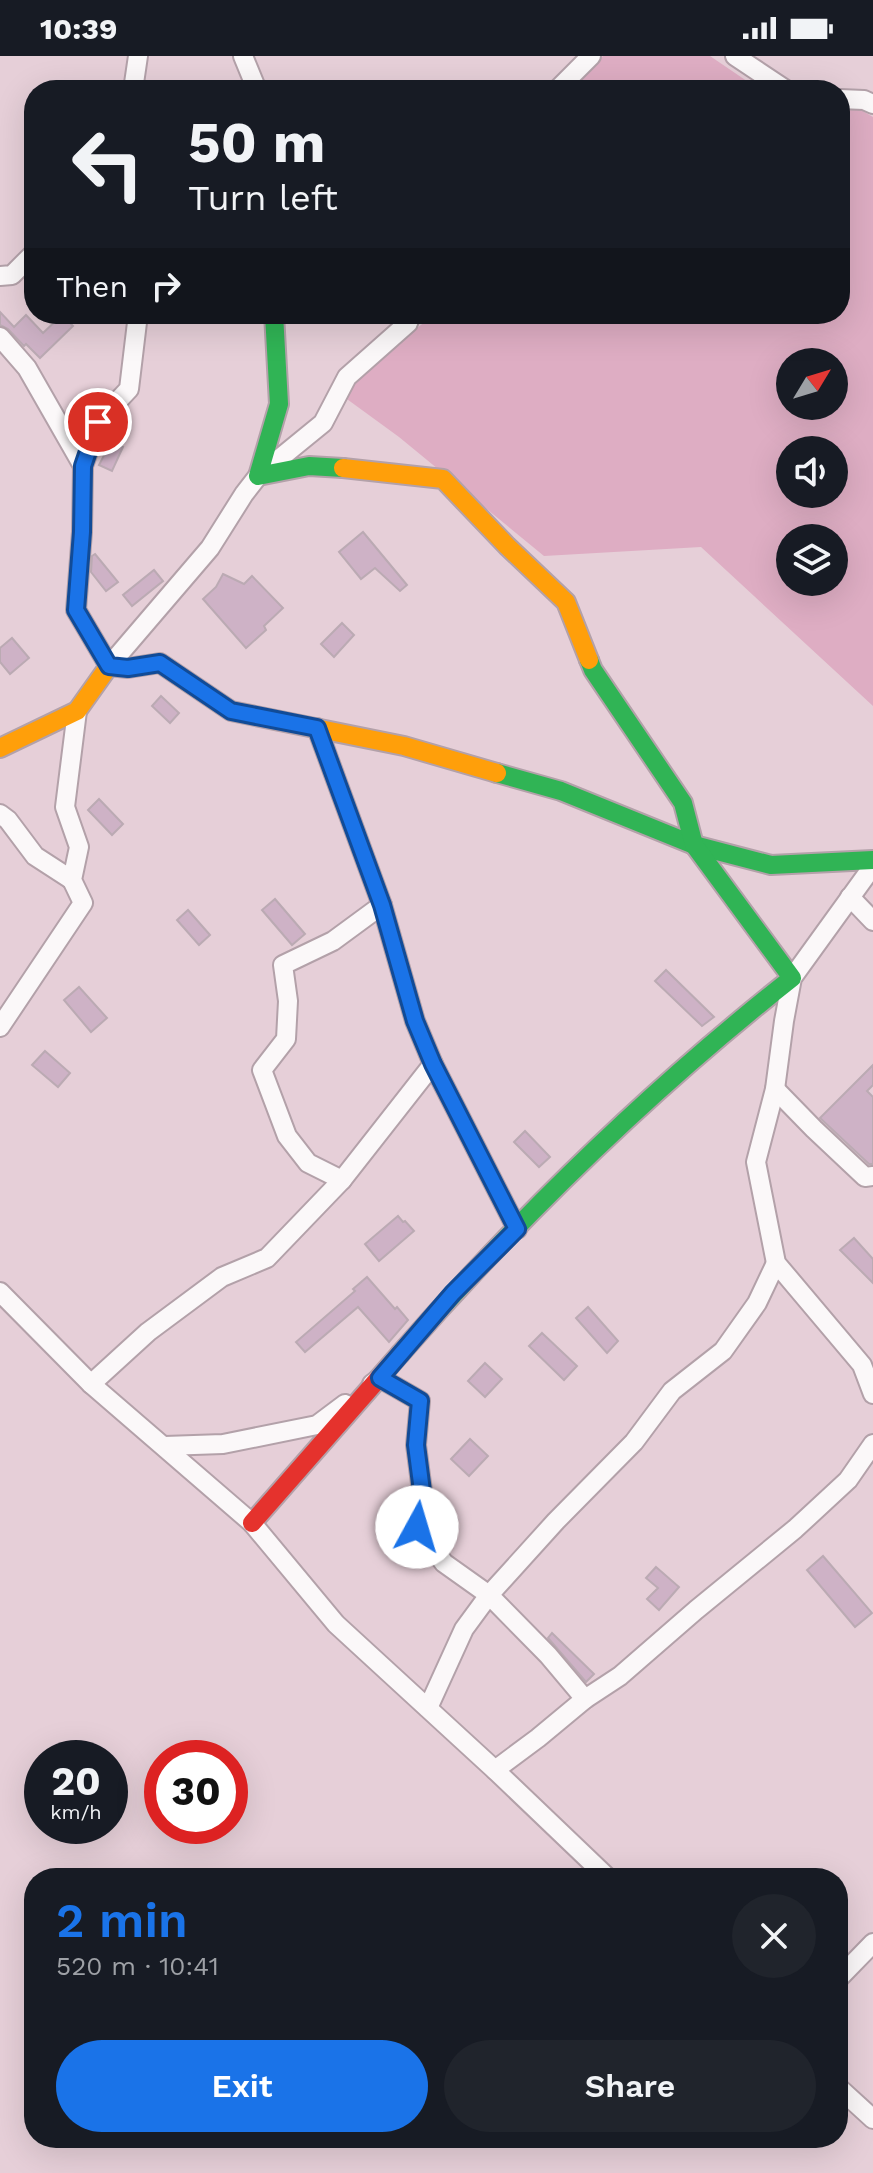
<!DOCTYPE html>
<html lang="en">
<head>
<meta charset="utf-8">
<style>
  body { margin:0; font-family:"Work Sans",sans-serif; background:#20242c; color:#f1f3f6; height:100vh; display:flex; flex-direction:column; font-size:30px; white-space:nowrap }
  * { box-sizing:border-box; margin:0 }
  p { font-size:26px; color:#9ea1a6 }
  .icon { flex:none; width:44px; height:44px; fill:none; stroke:currentColor; stroke-width:2; stroke-linecap:round; stroke-linejoin:round }
  .map { position:relative; flex:1; overflow:hidden }
  .details { position:absolute; left:24px; top:1812px; width:824px; height:280px; display:flex; flex-direction:column; background:#171b24; border-radius:32px; box-shadow:0 8px 32px #0002 }
  .details>* { flex:none }
  .guide { position:absolute; left:24px; top:24px; width:826px; height:244px; border-radius:32px; box-shadow:0 8px 32px #0002; background:#171b24; color:#f1f3f6; overflow:hidden }
  .needle { width:52px; rotate:52deg }
  .buttons { position:absolute; left:776px; top:292px; display:grid; gap:16px }
  .buttons a { display:grid; place-items:center; width:72px; height:72px; border-radius:50%; background:#171b24; box-shadow:0 8px 32px #0002; font-size:40px }
  .speed { position:absolute; left:24px; top:1684px; display:flex; gap:16px; font-size:40px; font-weight:700; text-align:center }
  .speed>* { display:grid; place-content:center; width:104px; height:104px; border-radius:50%; background:#171b24; box-shadow:0 8px 32px #0002; line-height:1 }
  .speed small { font-size:20px; font-weight:400 }
  .speed .limit { border:12px solid #d22; background:#fff; color:#111 }
  .pin { position:absolute; display:grid; place-items:center; width:68px; height:68px; color:#fff; margin:-34px; border:4px solid #fff; border-radius:50%; box-shadow:0 2px 8px #0007 }
  .me { position:absolute; width:88px; margin:-44px; rotate:6deg; stroke-linejoin:round; filter:drop-shadow(0 0 6px #0008) }
  .turn { display:flex; align-items:center; gap:28px; height:168px; padding:0 32px; font-size:36px }
  .turn .icon { width:104px; height:104px; stroke-width:2.5 }
  .turn b { display:block; font-size:56px; line-height:68px }
  .then { display:flex; align-items:center; height:76px; padding:0 32px; background:#0003; gap:16px; font-size:30px }
  .round { display:grid; place-items:center; flex:none; width:84px; height:84px; border-radius:42px; background:#20242c }
  .headline { display:flex; align-items:center; justify-content:space-between; height:136px; padding:0 32px }
  h1 { font-size:48px; font-weight:600; line-height:60px; color:#1a73e8 }
  .primary-button { display:flex; gap:16px; margin-top:auto; padding:16px 32px }
  .primary-button a { flex:1; height:92px; border-radius:48px; background:#1a73e8; color:#fff; font-size:32px; font-weight:600; line-height:92px; text-align:center }
  .primary-button a+a { background:#20242c; color:#f1f3f6 }
  .status { display:flex; justify-content:space-between; align-items:center; height:56px; padding:0 40px; background:#171b24; direction:ltr }
  .status svg { height:22px; fill:currentColor }
  .map>svg:first-child { display:block }
  .green { fill:#deadc3; fill-rule:evenodd }
  .building { fill:#ceb2c6; stroke:#bbaab3; stroke-width:2 }
  .lines { fill:none; stroke-linecap:round; stroke-linejoin:round }
  .street-casing { stroke:#b3a1a9; stroke-width:22 }
  .fast-casing { stroke:#b3a1a9; stroke-width:22 }
  .slow-casing { stroke:#b3a1a9; stroke-width:22 }
  .jam-casing { stroke:#b3a1a9; stroke-width:22 }
  .street { stroke:#fbf8f9; stroke-width:18 }
  .fast { stroke:#30b455; stroke-width:18 }
  .slow { stroke:#ff9f0a; stroke-width:18 }
  .jam { stroke:#e5322d; stroke-width:18 }
  .route-casing { stroke:#114b97; stroke-width:20 }
  .route { stroke:#1a73e8; stroke-width:14 }
</style>
</head>
<body>
<div class="status"><b>10:39</b><svg viewBox="0 0 49 12"><path d="M0 12V9h3v3zM5 12V6h3v6zM10 12V3h3v9zM15 12V0h3v12zM26 1h20v11H26zM47 4h2v5h-2z"/></svg></div>
<div class="map">
<svg width="873" height="2117" viewBox="0 0 873 2117">
  <rect width="100%" height="100%" fill="#e6cfd8"/>
  <g class="green">
    <polygon points="603,0 710,0 760,34 567,34"/>
    <path d="M840,54H861L873,61V650L701,491L544,500L399,381L340,338L367,311L435,258H840ZM790,306H834V350H790ZM790,394H834V438H790ZM790,482H834V526H790Z"/>
  </g>
  <g class="building">
    <polygon points="0,256 14,271 26,259 43,277 62,259 73,270 40,302 26,288 24,290 8,273 0,269"/>
    <polygon points="111,386 123,391 112,415 99,409"/>
    <polygon points="363,476 407,529 400,535 375,512 361,523 339,496"/>
    <polygon points="95,498 118,526 106,535 91,516 92,500"/>
    <polygon points="154,514 163,525 132,550 123,539"/>
    <polygon points="223,518 244,528 252,520 283,552 264,570 266,574 246,592 203,543 216,531"/>
    <polygon points="342,567 354,579 334,601 321,588"/>
    <polygon points="12,582 29,602 10,618 0,606 0,592"/>
    <polygon points="161,640 179,657 170,667 152,650"/>
    <polygon points="99,743 123,768 112,779 88,754"/>
    <polygon points="275,843 305,878 292,889 262,854"/>
    <polygon points="188,854 210,879 199,889 177,864"/>
    <polygon points="666,914 714,961 702,970 655,925"/>
    <polygon points="79,931 107,962 91,976 64,944"/>
    <polygon points="45,995 70,1017 58,1031 32,1009"/>
    <polygon points="873,1009 873,1029 867,1035 873,1041 873,1108 869,1108 820,1062"/>
    <polygon points="525,1075 550,1101 539,1111 514,1086"/>
    <polygon points="398,1160 403,1166 405,1165 414,1175 379,1205 365,1188"/>
    <polygon points="854,1182 873,1203 873,1227 840,1194"/>
    <polygon points="367,1221 395,1253 397,1251 408,1264 389,1286 358,1251 305,1296 296,1286 355,1235 353,1233"/>
    <polygon points="588,1251 618,1285 607,1297 576,1262"/>
    <polygon points="542,1277 577,1310 564,1324 529,1290"/>
    <polygon points="485,1307 502,1323 485,1341 468,1325"/>
    <polygon points="470,1383 488,1400 469,1420 451,1403"/>
    <polygon points="823,1500 872,1557 855,1571 807,1514"/>
    <polygon points="656,1511 679,1531 659,1554 647,1543 658,1532 646,1522"/>
    <polygon points="552,1577 594,1618 586,1626 548,1582"/>
  </g>
  <g class="lines">
    <g class="street-casing">
      <g id="street">
        <polyline points="243,0 257,34"/>
        <polyline points="735,0 786,34"/>
        <polyline points="133,34 138,0"/>
        <polyline points="557,34 591,0"/>
        <polyline points="840,43 864,44 873,48"/>
        <polyline points="0,220 12,219 34,197"/>
        <polyline points="138,258 129,333 98,366 83,410 82,476 76,554 109,610 210,492 244,438 258,420 323,367 347,321 408,267 410,258"/>
        <polyline points="0,281 27,312 83,410"/>
        <polyline points="317,672 382,849 415,965 433,1008 517,1173"/>
        <polyline points="0,758 8,764 35,800 72,824"/>
        <polyline points="873,810 792,922 784,965 775,1033 756,1106 776,1207 862,1309 873,1338"/>
        <polyline points="850,841 873,865"/>
        <polyline points="0,971 83,847 72,824 79,791 65,751 77,655"/>
        <polyline points="775,1033 814,1073 865,1121 873,1120"/>
        <polyline points="342,1124 308,1107 287,1080 262,1014 286,983 288,945 283,909 333,885 382,849"/>
        <polyline points="0,1236 91,1328 252,1467 336,1568 495,1714 608,1822"/>
        <polyline points="91,1328 148,1276 222,1221 267,1202 342,1124 433,1008"/>
        <polyline points="372,1328 380,1322 420,1345 416,1389 422,1435 417,1471 444,1507 489,1539 548,1599 585,1643"/>
        <polyline points="165,1390 223,1388 317,1369 345,1348"/>
        <polyline points="428,1652 464,1573 489,1539 556,1465 634,1386 672,1335 723,1295 757,1247 776,1207"/>
        <polyline points="495,1714 538,1682 585,1643 620,1620 696,1554 795,1473 848,1424 873,1388"/>
        <polyline points="838,1923 873,1887"/>
        <polyline points="838,2031 873,2063"/>
      </g>
    </g>
    <g class="fast-casing">
      <g id="fast">
        <polyline points="274,258 279,348 258,420 309,410 343,412"/>
        <polyline points="497,717 561,735 694,789 771,809 873,804"/>
        <path d="M400,1298C519,1162 650,1034 792,922L694,789L683,747L593,614L589,604"/>
      </g>
    </g>
    <g class="slow-casing">
      <g id="slow">
        <polyline points="343,412 443,423 507,490 566,546 589,604"/>
        <polyline points="0,692 77,655 109,610 128,612 160,607 231,655 404,690 497,717"/>
      </g>
    </g>
    <g class="jam-casing">
      <polyline id="jam" points="252,1467 400,1298"/>
    </g>
    <use href="#street" class="street"/>
    <use href="#fast" class="fast"/>
    <use href="#slow" class="slow"/>
    <use href="#jam" class="jam"/>
  </g>
  <g class="lines">
    <g class="route-casing">
      <polyline id="route" points="98,366 83,410 82,476 76,554 109,610 128,612 160,607 231,655 317,672 382,849 415,965 433,1008 517,1173 453,1237 380,1322 420,1345 416,1389 422,1435 417,1471"/>
    </g>
    <use href="#route" class="route"/>
  </g>
</svg>
<div class="buttons">
<a><svg class="needle" viewBox="-14 -14 28 28"><path d="M0-13l5 13h-10z" fill="#e53935"/><path d="M0 13l5-13h-10z" fill="#9ea1a6"/></svg></a>
<a><svg class="icon" aria-label="sound" viewBox="0 0 24 24"><path d="M4 9h4l5-4v14l-5-4H4zM17 9q2 3 0 6"/></svg></a>
<a><svg class="icon" aria-label="layers" viewBox="0 0 24 24"><path d="M12 4l9 5-9 5-9-5zM3 14l9 5 9-5"/></svg></a>
</div>
<div class="speed"><div>20<small>km/h</small></div><div class="limit">30</div></div>
<div class="pin" style="left:98px;top:366px;background:#d93025"><svg class="icon" aria-label="arrive" viewBox="0 0 24 24"><path d="M6 21V4h12l-3 4 3 4H6"/></svg></div>
<svg class="me" style="left:417px;top:1471px" viewBox="-20 -20 40 40"><circle r="19" fill="#fff"/><path d="M0-13L10 11 0 6-10 11z" fill="#1a73e8"/></svg>
<div class="guide">
<div class="turn"><svg class="icon" aria-label="left" viewBox="0 0 24 24"><path d="M17 20v-9H6M10 6l-5 5 5 5"/></svg><div><b>50 m</b>Turn left</div></div>
<div class="then">Then<svg class="icon" aria-label="right" viewBox="0 0 24 24"><path d="M7 20v-9h11M14 6l5 5-5 5"/></svg></div>
</div>
<section class="details">
<div class="headline"><div><h1>2 min</h1><p>520 m · 10:41</p></div><a class="round"><svg class="icon" aria-label="close" viewBox="0 0 24 24"><path d="M6 6l12 12M18 6L6 18"/></svg></a></div>
<div class="primary-button"><a>Exit</a><a>Share</a></div>
</section>
</div>
</body>
</html>
